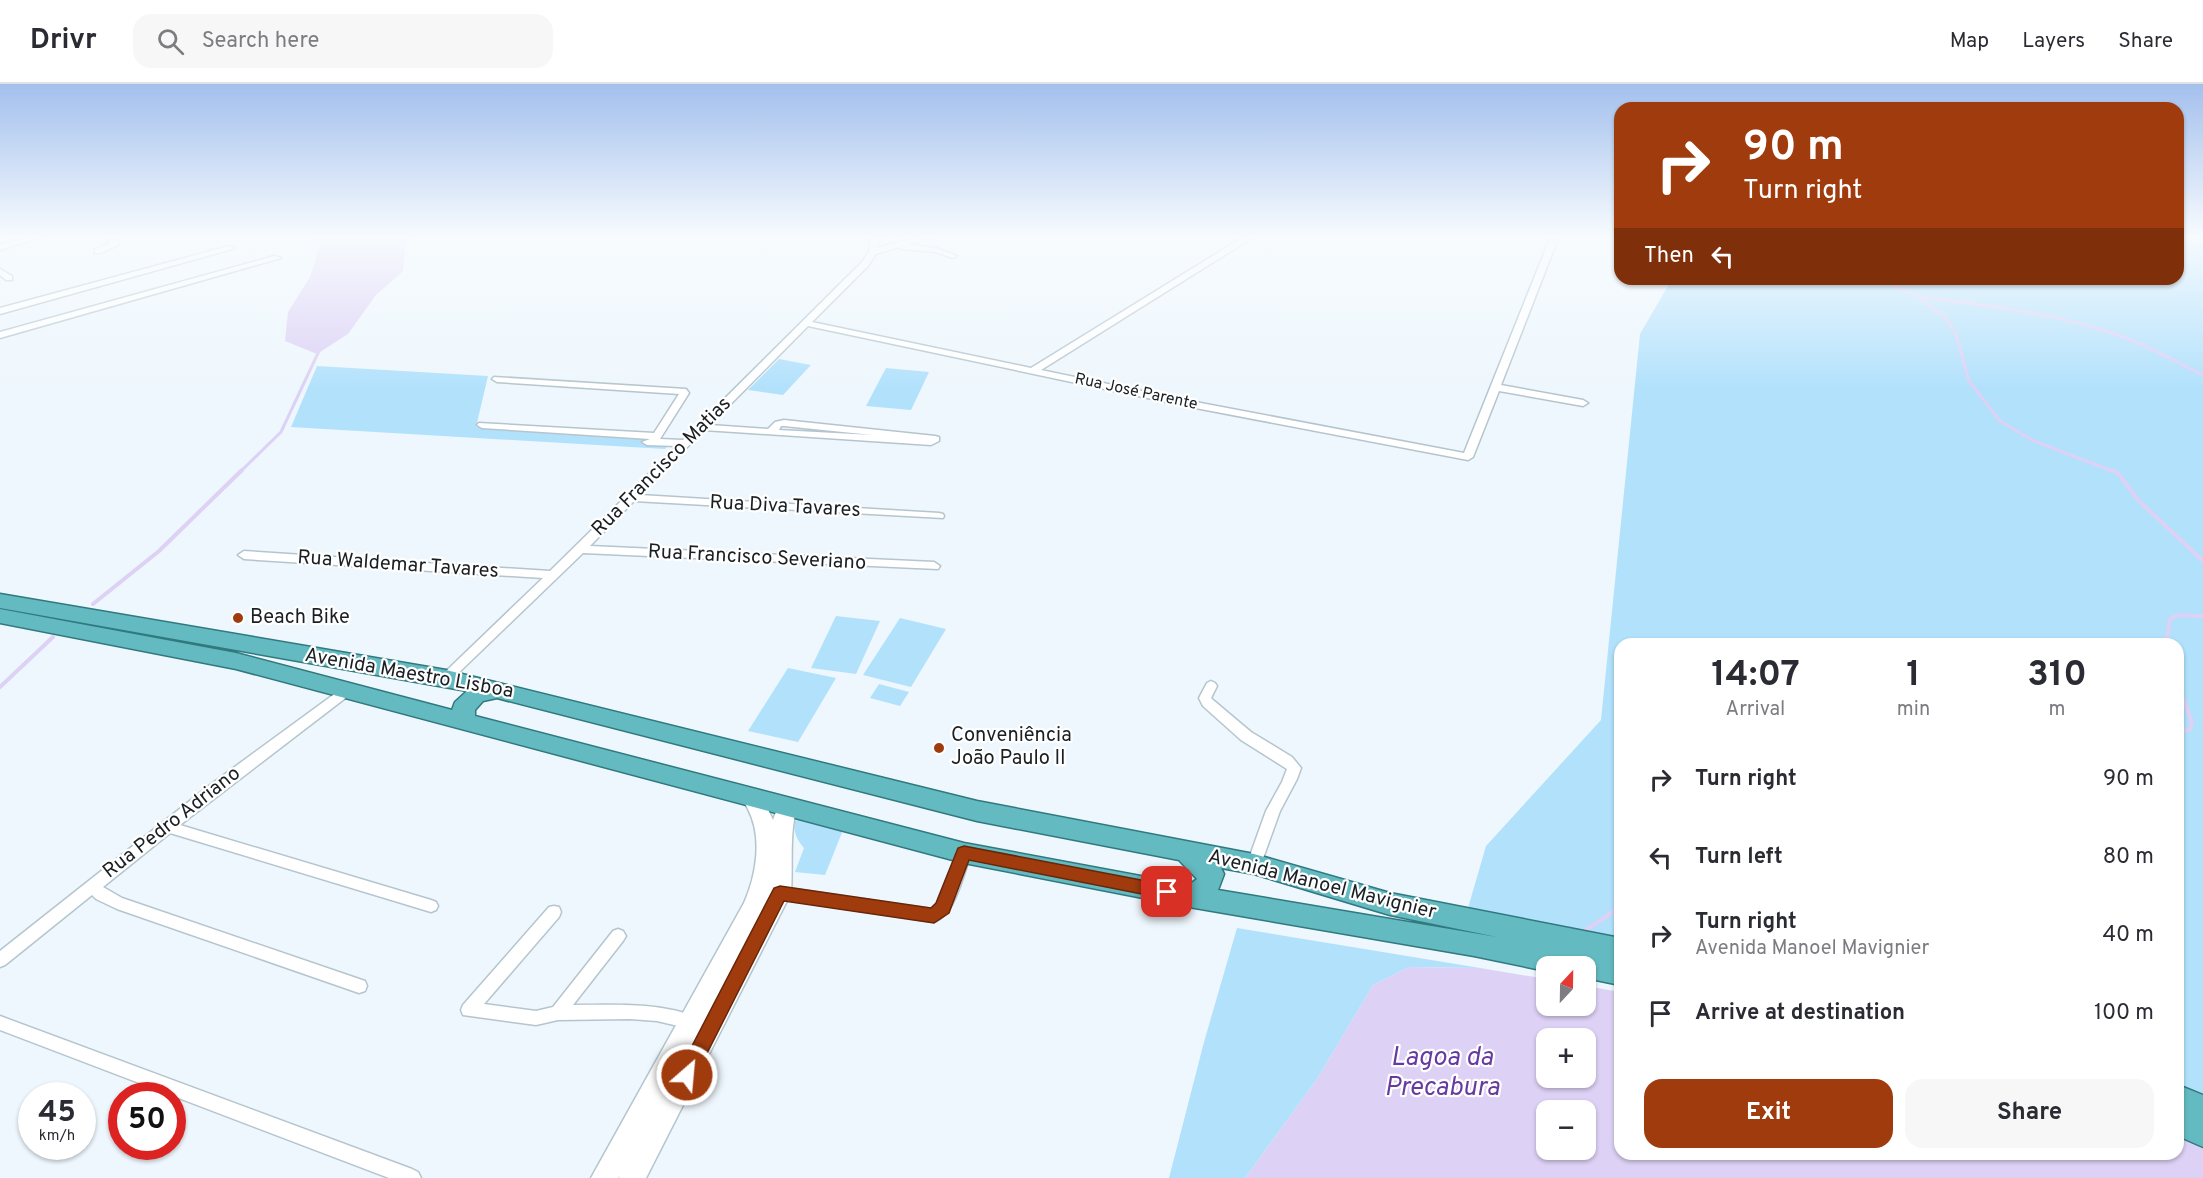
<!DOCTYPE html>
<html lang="en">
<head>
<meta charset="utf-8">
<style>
  body { margin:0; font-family:Overpass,sans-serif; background:#f7f7f7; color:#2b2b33; height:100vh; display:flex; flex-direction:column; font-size:22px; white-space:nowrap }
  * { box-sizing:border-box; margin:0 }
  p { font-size:20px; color:#7c7c81 }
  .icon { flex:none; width:33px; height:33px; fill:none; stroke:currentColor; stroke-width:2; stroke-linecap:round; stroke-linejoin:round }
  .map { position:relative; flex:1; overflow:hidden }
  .details { position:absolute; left:1614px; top:554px; width:570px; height:522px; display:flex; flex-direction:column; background:#fff; border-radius:18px; box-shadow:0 2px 4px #0004 }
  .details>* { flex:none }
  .banner { position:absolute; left:1614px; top:18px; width:570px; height:183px; border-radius:18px; box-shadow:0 2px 4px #0004; background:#a03b0e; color:#fff; overflow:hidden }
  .needle { width:39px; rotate:22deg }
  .fabs { position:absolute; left:1536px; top:872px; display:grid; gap:12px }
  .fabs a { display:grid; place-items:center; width:60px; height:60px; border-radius:12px; background:#fff; box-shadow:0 2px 4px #0004; font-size:30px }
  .speed { position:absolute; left:18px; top:998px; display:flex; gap:12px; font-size:30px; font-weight:700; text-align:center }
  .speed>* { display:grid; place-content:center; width:78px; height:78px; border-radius:50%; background:#fff; box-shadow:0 2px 4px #0004; line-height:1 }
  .speed small { font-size:15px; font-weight:400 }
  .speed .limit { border:9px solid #d22; background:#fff; color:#111 }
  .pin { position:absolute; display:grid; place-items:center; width:51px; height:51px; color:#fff; margin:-26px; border-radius:12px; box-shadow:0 3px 9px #0006 }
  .me { position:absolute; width:66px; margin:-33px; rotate:27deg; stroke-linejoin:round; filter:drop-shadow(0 0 4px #0008) }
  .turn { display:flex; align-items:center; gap:21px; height:126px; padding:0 30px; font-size:27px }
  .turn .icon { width:78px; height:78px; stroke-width:2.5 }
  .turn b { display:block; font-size:42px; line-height:51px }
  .then { display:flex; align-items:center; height:57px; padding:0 30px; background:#0003; gap:12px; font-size:22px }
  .eta { display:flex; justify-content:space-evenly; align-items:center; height:102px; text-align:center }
  .eta b { font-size:36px; font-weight:700; line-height:42px }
  .action { display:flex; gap:12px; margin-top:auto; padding:12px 30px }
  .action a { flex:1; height:69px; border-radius:18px; background:#a03b0e; color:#fff; font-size:24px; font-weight:700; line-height:69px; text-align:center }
  .action a+a { background:#f7f7f7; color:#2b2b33 }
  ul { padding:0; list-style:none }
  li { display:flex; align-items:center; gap:18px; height:78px; padding:0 30px }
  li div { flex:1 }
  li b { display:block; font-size:22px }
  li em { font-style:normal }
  header { display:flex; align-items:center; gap:36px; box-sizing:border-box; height:84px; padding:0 30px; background:#fff; border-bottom:2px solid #e1e1e2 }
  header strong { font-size:28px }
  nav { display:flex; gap:33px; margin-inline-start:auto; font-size:21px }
  .search { width:420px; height:54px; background:#f7f7f7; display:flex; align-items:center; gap:15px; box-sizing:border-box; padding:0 21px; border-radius:18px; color:#7c7c81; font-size:22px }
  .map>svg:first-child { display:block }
  .green { fill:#b2e1fc }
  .water { fill:#ddd1f5; fill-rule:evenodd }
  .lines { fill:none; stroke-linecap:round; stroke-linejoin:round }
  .stream-far2 { stroke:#ddd1f5; stroke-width:3 }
  .stream-far1 { stroke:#ddd1f5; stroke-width:4 }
  .stream { stroke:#ddd1f5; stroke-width:4.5 }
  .minor-casing { stroke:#b5c5ce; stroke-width:3 }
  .secondary-casing { stroke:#b5c5ce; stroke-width:3 }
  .trunk-casing { stroke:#30797f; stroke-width:3 }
  .minor { fill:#fff; fill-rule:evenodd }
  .secondary { fill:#fff; fill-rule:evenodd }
  .trunk { fill:#63bac0; fill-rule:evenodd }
  .route { fill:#a03b0e; stroke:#682609; stroke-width:1.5 }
  .poi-dot { fill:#a03b0e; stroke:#fff; stroke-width:2 }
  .labels { text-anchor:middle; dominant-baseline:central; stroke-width:4.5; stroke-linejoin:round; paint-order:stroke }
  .far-street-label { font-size:16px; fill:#1a1f23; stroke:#fff }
  .street-label { font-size:20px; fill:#1a1f23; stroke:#fff }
  .poi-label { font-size:20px; fill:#1a1f23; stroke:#fff; text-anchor:start }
  .near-water-label { font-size:26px; font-style:italic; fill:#673aa0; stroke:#fff }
</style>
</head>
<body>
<header>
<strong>Drivr</strong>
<div class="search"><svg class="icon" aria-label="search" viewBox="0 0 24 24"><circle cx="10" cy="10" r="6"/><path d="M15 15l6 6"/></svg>Search here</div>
<nav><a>Map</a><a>Layers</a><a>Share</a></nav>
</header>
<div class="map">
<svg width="2203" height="1094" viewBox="0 0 2203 1094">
  <rect width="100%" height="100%" fill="#eef7fd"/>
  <g class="green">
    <polygon points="2178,152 2203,152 2203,1012 2178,1000 2178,560 1620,560 1620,855 1468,824 1486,762 1601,636 1640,250 1672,195 2178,195"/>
    <polygon points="779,275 811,281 783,311 748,306"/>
    <polygon points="317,282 488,292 476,343 674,355 665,365 291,343"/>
    <polygon points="886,284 929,288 911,326 866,322"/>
    <polygon points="836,532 880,537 856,590 811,584"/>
    <polygon points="900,534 946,545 911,603 863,591"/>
    <polygon points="788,584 836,594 798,658 748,647"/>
    <polygon points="879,600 909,608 900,622 870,614"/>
    <path d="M804,734L843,746L825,791L795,788L804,764C797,756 793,748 795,737Z"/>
    <polygon points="1237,844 1480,884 1409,883 1373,901 1317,995 1245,1094 1169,1094 1204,958"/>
  </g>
  <g class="water">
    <polygon points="313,152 410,152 405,164 403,187 376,211 348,250 317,270 285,257 288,228 310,193 321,159"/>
    <path d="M1409,883L1480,884L1546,895V921H1586V902L1620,908V1070H2178V1052L2203,1065V1094H1245L1317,995L1373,901ZM1546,954H1586V993H1546ZM1546,1026H1586V1065H1546Z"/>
  </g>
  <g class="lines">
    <g class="stream-far2">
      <polyline points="1880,195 1916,212 1945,233 1956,250 1969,297 2000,337 2034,357 2115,388"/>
      <path d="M1920,213C1986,221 2052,229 2115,250C2146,260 2174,277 2203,291"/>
      <polyline points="240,388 281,348 319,267"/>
    </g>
    <g class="stream-far1">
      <polyline points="2111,386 2118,389 2138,416 2203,477"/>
      <polyline points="93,520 159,467 242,386"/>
      <polyline points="2166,560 2170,535 2178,531 2203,532"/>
      <polyline points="2178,601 2192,638 2190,645 2178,649"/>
      <polyline points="0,603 53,553"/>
    </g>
    <polyline class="stream" points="1580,850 1616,826 1620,826"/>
    <g class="minor-casing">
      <g id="minor">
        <polygon points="31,152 44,152 0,166 0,161"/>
        <polygon points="103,152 112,152 120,160 101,169 95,169 95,165 111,159"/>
        <path d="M871,152H879L877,164L923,152H936L908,161L936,164L957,172L953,174L935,168L903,165L899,163L876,170L868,182L812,238L1031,284L1245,152H1255L1041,286L1185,316L1464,369L1551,152H1559L1501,301L1583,316L1588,319L1583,322L1499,307L1473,373L1468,376L1185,322L808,242L710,341L768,345L775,338L784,336L935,352L939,353V357L931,361L704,346L640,411L939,429L943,430L944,432L943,434L634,417L590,462L934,478L940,482L938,485L583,469L450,597H442L440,594L442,591L543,494L244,475L238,471L244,467L550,487L677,362L647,361L642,358L650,355L482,344L477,341L479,339L654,349L679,310L497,298L492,295L494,293L686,305L689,309L660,355L683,356L862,178L869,168ZM781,342H784L872,351L779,346Z"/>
        <polygon points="229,162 236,164 0,230 0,224"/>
        <polygon points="274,172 281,174 0,254 0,248"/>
        <polygon points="0,185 12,192 12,196 6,196 0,191"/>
        <polygon points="1211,597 1215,599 1217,602 1211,614 1213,616 1251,648 1292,673 1301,684 1297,695 1280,727 1261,780 1259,784 1254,786 1249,784 1247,780 1266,727 1282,698 1287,685 1241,656 1203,622 1199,614 1207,599"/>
        <polygon points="348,601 352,603 354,606 352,609 180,741 431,816 436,818 438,822 436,826 431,828 170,749 103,803 122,814 365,897 367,902 365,907 359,909 117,825 96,815 92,811 5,881 0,883 0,867 210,701 344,603"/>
        <path d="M964,763L969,765L971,769C964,789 955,831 934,838L780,815L775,813L773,809L775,805L780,803L931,825L937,820L959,765Z"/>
        <path d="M554,822L559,823L561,828L559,833L484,920L536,927L553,923L613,847L618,845L623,847L626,852L623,857L573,921C615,921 657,918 697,933L699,938L697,943L691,945L657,937L630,935L558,936L536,941L463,931L461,926L463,921L549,823Z"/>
        <polygon points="0,932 412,1085 418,1088 421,1094 389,1094 0,946"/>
      </g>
    </g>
    <g class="secondary-casing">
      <path id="secondary" d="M751,705L761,711L773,736L780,717L787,715L794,717L797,723C789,749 793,781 791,809L646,1094H619L620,1092L618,1094H591L744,819C756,792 763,754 748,725C746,721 743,717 741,713L744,707Z"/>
    </g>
    <g class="trunk-casing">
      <g id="trunk">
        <path d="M0,510L446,586L977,717L1254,770L1390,809L1620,854V901L1586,894V882H1546V887L1474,872L1189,823L964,779L236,585L0,539V525L236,569L452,626L455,618L467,607L0,524ZM497,614L977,737L1179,776L1197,795L1189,801L964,759L475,632V626L483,617ZM1221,784L1254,790L1390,831L1497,853L1218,806L1224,790Z"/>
        <polygon points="2178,1001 2203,1011 2203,1063 2178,1052"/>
      </g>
    </g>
    <use href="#minor" class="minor"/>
    <use href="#secondary" class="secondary"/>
    <use href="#trunk" class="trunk"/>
  </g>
  <linearGradient id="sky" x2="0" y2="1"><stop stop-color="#a3c0ed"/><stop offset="0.5" stop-color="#f7fbfe"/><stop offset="1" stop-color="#f7fbfe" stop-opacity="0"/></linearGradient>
  <rect width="2203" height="305" fill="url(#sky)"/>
  <polygon class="route" points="964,762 1167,801 1173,803 1175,808 1173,813 1167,815 969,776 949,829 934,839 784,817 693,997 687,1000 680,997 677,991 680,985 774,804 780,802 931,824 936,819 958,764"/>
  <g class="poi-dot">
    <circle cx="238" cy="534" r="6"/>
    <circle cx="939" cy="664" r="6"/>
  </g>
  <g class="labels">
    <g class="far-street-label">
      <text transform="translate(1136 308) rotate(12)">Rua José Parente</text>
    </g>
    <g class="street-label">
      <text transform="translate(662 383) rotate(-45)">Rua Francisco Matias</text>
      <text transform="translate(785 423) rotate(3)">Rua Diva Tavares</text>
      <text transform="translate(757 474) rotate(3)">Rua Francisco Severiano</text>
      <text transform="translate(398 481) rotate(4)">Rua Waldemar Tavares</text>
      <text transform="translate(409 590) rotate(10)">Avenida Maestro Lisboa</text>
      <text transform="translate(172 739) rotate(-38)">Rua Pedro Adriano</text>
      <text transform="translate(1322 801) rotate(14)">Avenida Manoel Mavignier</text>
    </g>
    <g class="poi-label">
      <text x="250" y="534">Beach Bike</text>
      <text x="951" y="652">Conveniência<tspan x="951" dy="23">João Paulo II</tspan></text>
    </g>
    <g class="near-water-label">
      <text x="1442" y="974">Lagoa da<tspan x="1442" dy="30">Precabura</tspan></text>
    </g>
  </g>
</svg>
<div class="fabs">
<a><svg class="needle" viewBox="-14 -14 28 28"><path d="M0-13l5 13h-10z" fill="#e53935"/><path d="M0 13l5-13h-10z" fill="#7c7c81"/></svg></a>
<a>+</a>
<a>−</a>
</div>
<div class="speed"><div>45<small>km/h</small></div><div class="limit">50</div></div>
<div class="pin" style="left:1167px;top:808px;background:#d93025"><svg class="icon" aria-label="arrive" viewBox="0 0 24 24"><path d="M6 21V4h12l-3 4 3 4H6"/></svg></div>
<svg class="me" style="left:687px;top:991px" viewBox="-20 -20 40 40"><circle r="17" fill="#a03b0e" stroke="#fff" stroke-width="3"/><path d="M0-11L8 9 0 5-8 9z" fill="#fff"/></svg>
<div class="banner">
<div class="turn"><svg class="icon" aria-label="right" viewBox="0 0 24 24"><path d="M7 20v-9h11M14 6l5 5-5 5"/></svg><div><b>90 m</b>Turn right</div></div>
<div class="then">Then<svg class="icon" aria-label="left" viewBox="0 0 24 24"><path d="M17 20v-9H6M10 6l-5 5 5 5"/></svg></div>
</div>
<section class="details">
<div class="eta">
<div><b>14:07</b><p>Arrival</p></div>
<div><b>1</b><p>min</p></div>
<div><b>310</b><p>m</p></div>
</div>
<ul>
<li><svg class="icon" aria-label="right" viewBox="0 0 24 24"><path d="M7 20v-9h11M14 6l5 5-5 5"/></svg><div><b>Turn right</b></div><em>90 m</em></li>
<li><svg class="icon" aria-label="left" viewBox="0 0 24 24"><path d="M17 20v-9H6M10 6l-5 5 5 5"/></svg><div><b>Turn left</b></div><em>80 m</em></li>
<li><svg class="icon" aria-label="right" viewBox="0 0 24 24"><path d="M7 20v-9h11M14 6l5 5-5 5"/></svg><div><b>Turn right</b><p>Avenida Manoel Mavignier</p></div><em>40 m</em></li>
<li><svg class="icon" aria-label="arrive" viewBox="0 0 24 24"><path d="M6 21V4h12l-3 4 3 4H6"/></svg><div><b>Arrive at destination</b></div><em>100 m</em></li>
</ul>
<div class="action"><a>Exit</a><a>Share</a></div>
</section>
</div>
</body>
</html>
